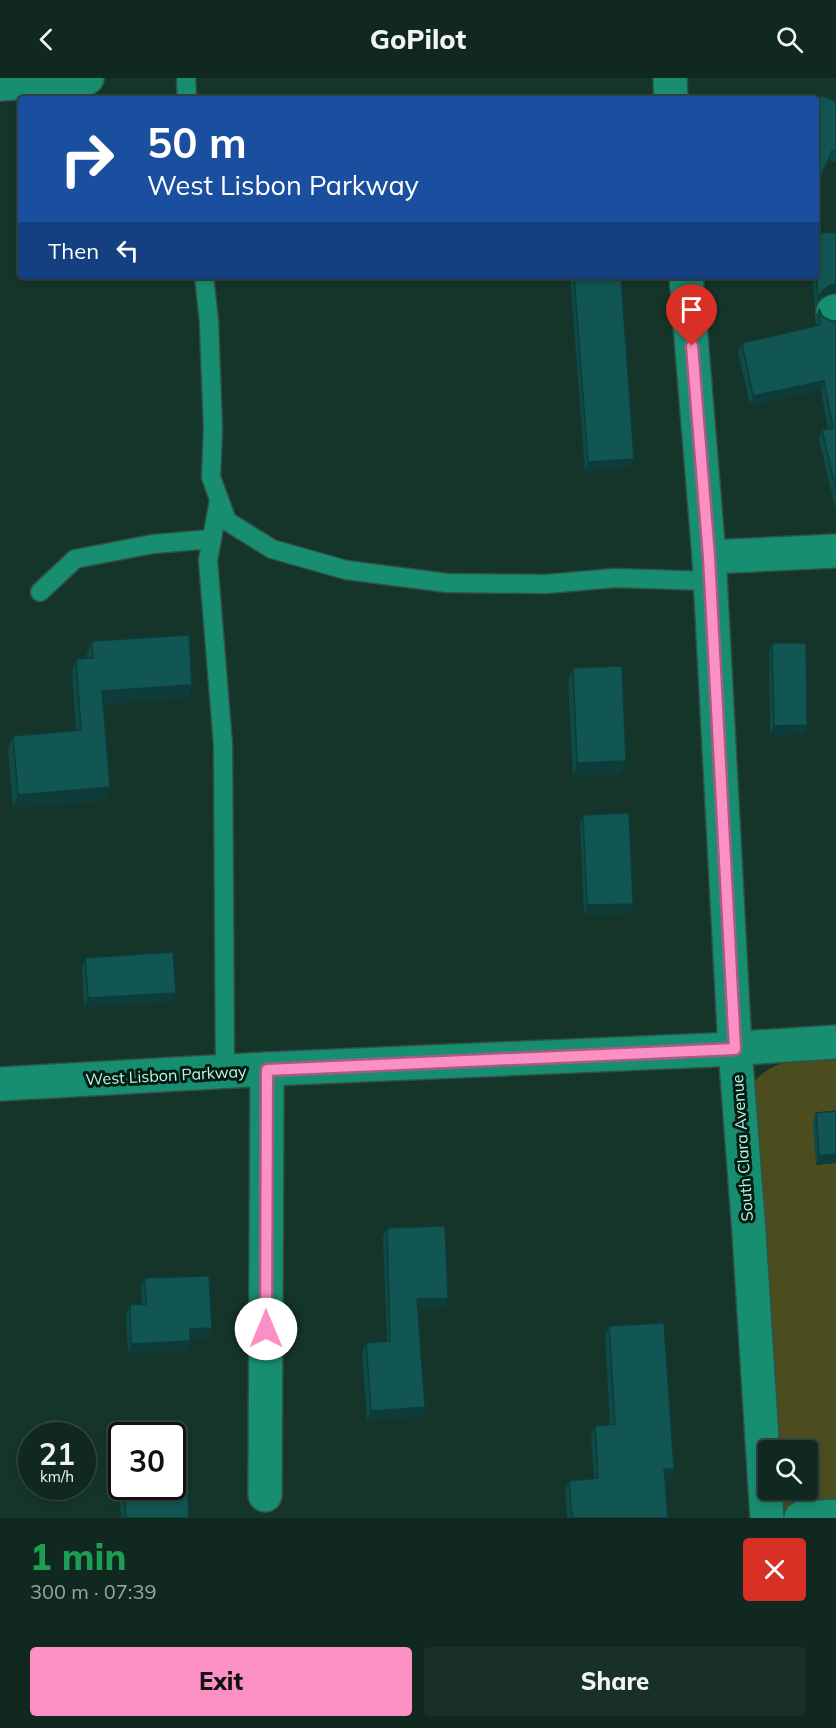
<!DOCTYPE html>
<html lang="en">
<head>
<meta charset="utf-8">
<style>
  body { margin:0; font-family:Mulish,sans-serif; background:#193029; color:#f1f3f6; height:100vh; display:flex; flex-direction:column; font-size:22px; white-space:nowrap }
  * { box-sizing:border-box; margin:0 }
  p { font-size:20px; color:#9ca6a5 }
  .icon { flex:none; width:33px; height:33px; fill:none; stroke:currentColor; stroke-width:2; stroke-linecap:round; stroke-linejoin:round }
  .map { position:relative; height:1440px; overflow:hidden }
  .side { display:flex; flex-direction:column; background:#102820; flex:1 }
  .side>* { flex:none }
  .guide { position:absolute; left:18px; top:18px; width:801px; height:183px; border-radius:6px; box-shadow:0 3px 9px #0003,0 0 0 2px #30443e; background:#1a4fa0; color:#fff; overflow:hidden }
  .controls { position:absolute; left:758px; top:1362px; display:grid; gap:12px }
  .controls a { display:grid; place-items:center; width:60px; height:60px; border-radius:6px; background:#102820; box-shadow:0 3px 9px #0003,0 0 0 2px #30443e; font-size:30px }
  .speed { position:absolute; left:18px; top:1344px; display:flex; gap:12px; font-size:30px; font-weight:700; text-align:center }
  .speed>* { display:grid; place-content:center; width:78px; height:78px; border-radius:50%; background:#102820; box-shadow:0 3px 9px #0003,0 0 0 2px #30443e; line-height:1 }
  .speed small { font-size:15px; font-weight:400 }
  .speed .limit { border:3px solid #111; border-radius:9px; background:#fff; color:#111 }
  .pin { position:absolute; display:grid; place-items:center; width:51px; height:51px; color:#fff; margin:-62px -26px; border-radius:50% 50% 50% 0; rotate:-45deg; box-shadow:0 0 6px #0007 }
  .pin .icon { rotate:45deg }
  .me { position:absolute; width:66px; margin:-33px; rotate:0deg; stroke-linejoin:round; filter:drop-shadow(0 0 4px #0008) }
  .turn { display:flex; align-items:center; gap:21px; height:126px; padding:0 30px; font-size:27px }
  .turn .icon { width:78px; height:78px; stroke-width:2.5 }
  .turn b { display:block; font-size:42px; line-height:51px }
  .then { display:flex; align-items:center; height:57px; padding:0 30px; background:#0003; gap:12px; font-size:22px }
  .round { display:grid; place-items:center; flex:none; width:63px; height:63px; border-radius:6px; background:#193029 }
  .head { display:flex; align-items:center; justify-content:space-between; height:102px; padding:0 30px }
  h1 { font-size:36px; font-weight:800; line-height:45px; color:#1e9e55 }
  .cta { display:flex; gap:12px; margin-top:auto; padding:12px 30px }
  .cta a { flex:1; height:69px; border-radius:6px; background:#fc8fc3; color:#111; font-size:24px; font-weight:800; line-height:69px; text-align:center }
  .cta a+a { background:#193029; color:#f1f3f6 }
  header { display:flex; justify-content:space-between; align-items:center; height:78px; padding:0 30px; background:#102820; font-size:27px; font-weight:800 }
  .map>svg:first-child { display:block }
  .green { fill:#4c4d1f }
  .lines { fill:none; stroke-linecap:round; stroke-linejoin:round }
  .lane-casing { stroke:#2f5146; stroke-width:21 }
  .street-casing { stroke:#2f5146; stroke-width:36 }
  .secondary-casing { stroke:#2f5146; stroke-width:36 }
  .lane { stroke:#188e71; stroke-width:18 }
  .street { stroke:#188e71; stroke-width:33 }
  .secondary { stroke:#188e71; stroke-width:33 }
  .wall { fill:#0f4a47 }
  .shaded-wall { fill:#0d3c3a }
  .building { fill:#125653; stroke:#0d3c3a; stroke-width:1.5 }
  .route-casing { stroke:#a45d7f; stroke-width:15 }
  .route { stroke:#fc8fc3; stroke-width:10 }
  .labels { text-anchor:middle; dominant-baseline:central; stroke-width:6; stroke-linejoin:round; paint-order:stroke }
  .street-label { font-size:16px; fill:#c5f4e3; stroke:#001d14 }
</style>
</head>
<body>
<header><svg class="icon" aria-label="back" viewBox="0 0 24 24"><path d="M15 5l-7 7 7 7"/></svg>GoPilot<svg class="icon" aria-label="search" viewBox="0 0 24 24"><circle cx="10" cy="10" r="6"/><path d="M15 15l6 6"/></svg></header>
<div class="map">
<svg width="836" height="1440" viewBox="0 0 836 1440">
  <rect width="100%" height="100%" fill="#15352b"/>
  <path class="green" d="M836,978V1440H782L781,1412H807V1372H778L754,1004C774,980 807,980 836,978Z"/>
  <g class="lines">
    <g class="lane-casing">
      <g id="lane">
        <polyline points="186,0 187,21"/>
        <polyline points="204,198 209,244 213,352 211,399 227,443 272,471 346,492 447,505 546,506 615,500 710,503"/>
        <polyline points="219,422 208,482 223,667 225,994"/>
        <polyline points="40,514 75,481 153,466 212,461"/>
      </g>
    </g>
    <g class="street-casing">
      <g id="street">
        <polyline points="0,6 87,0"/>
        <polyline points="833,234 836,233"/>
        <polyline points="709,479 836,473"/>
        <polyline points="0,1006 267,991 712,972 836,964"/>
        <polyline points="265,1417 267,991"/>
        <polyline points="801,1440 836,1438"/>
      </g>
    </g>
    <g class="secondary-casing">
      <g id="secondary">
        <polyline points="670,0 671,21"/>
        <polyline points="686,198 709,479 735,971 749,1154 767,1440"/>
      </g>
    </g>
    <use href="#lane" class="lane"/>
    <use href="#street" class="street"/>
    <use href="#secondary" class="secondary"/>
  </g>
  <g class="wall">
    <polygon points="836,23 836,84 829,82 819,105 816,104 816,29"/>
    <polygon points="570,198 621,198 630,390 585,393"/>
    <polygon points="812,198 816,198 827,216 819,222 815,230"/>
    <polygon points="819,231 823,239 832,243 836,243 836,433 819,362 822,352 828,351 821,312 750,327 738,274 742,265 816,248 815,240"/>
    <polygon points="92,563 192,607 188,620 103,626 110,709 105,722 13,730 8,671 13,658 76,652 72,594 76,581 87,581 87,576"/>
    <polygon points="772,565 807,647 804,656 770,657 769,575"/>
    <polygon points="573,590 621,696 573,698 568,603"/>
    <polygon points="583,737 630,835 584,837 580,746"/>
    <polygon points="85,880 176,915 172,924 84,929 82,889"/>
    <polygon points="836,1033 836,1085 816,1087 813,1044 816,1035"/>
    <polygon points="387,1150 448,1220 444,1229 418,1230 422,1338 367,1342 362,1274 366,1265 387,1263 383,1159"/>
    <polygon points="145,1200 208,1259 190,1260 190,1263 187,1272 128,1275 126,1236 130,1227 142,1227 141,1210"/>
    <polygon points="609,1248 674,1391 670,1401 665,1402 668,1440 567,1440 565,1413 569,1403 594,1401 591,1358 595,1348 610,1347 605,1259"/>
    <polygon points="122,1373 122,1408 172,1408 189,1440 121,1440 117,1385"/>
  </g>
  <g class="shaded-wall">
    <polygon points="830,207 836,207 836,215 827,216 819,222 815,230 822,213"/>
    <polygon points="824,303 821,312 750,327 753,318"/>
    <polygon points="634,381 630,390 585,393 588,384"/>
    <polygon points="192,607 188,620 97,626 102,613"/>
    <polygon points="807,647 804,656 770,657 774,648"/>
    <polygon points="626,683 621,696 573,698 577,685"/>
    <polygon points="110,709 105,722 13,730 18,717"/>
    <polygon points="633,826 630,835 584,837 587,827"/>
    <polygon points="176,915 172,924 84,929 88,920"/>
    <polygon points="836,1076 836,1085 816,1087 819,1078"/>
    <polygon points="448,1220 444,1229 414,1230 417,1221"/>
    <polygon points="212,1250 208,1259 186,1260 190,1251"/>
    <polygon points="190,1263 187,1272 128,1275 131,1266"/>
    <polygon points="425,1329 422,1338 367,1342 371,1333"/>
    <polygon points="664,1391 674,1391 670,1401 661,1402"/>
  </g>
  <g class="building">
    <polygon points="821,17 836,23 836,74 832,73 822,96 816,94 816,29"/>
    <polygon points="836,154 836,207 830,207 822,213 818,221 816,192 816,155"/>
    <polygon points="574,198 621,198 634,381 588,384"/>
    <polygon points="819,231 823,239 832,243 836,243 836,411 822,352 833,350 824,303 753,318 742,265 820,247"/>
    <polygon points="189,557 192,607 102,613 110,709 18,717 13,658 81,652 76,581 93,580 92,563"/>
    <polygon points="772,565 806,565 807,647 774,648"/>
    <polygon points="622,588 626,683 577,685 573,590"/>
    <polygon points="629,735 633,826 587,827 583,737"/>
    <polygon points="173,874 176,915 88,920 85,880"/>
    <polygon points="836,1033 836,1076 819,1078 816,1035"/>
    <polygon points="445,1148 448,1220 417,1221 425,1329 371,1333 366,1265 390,1263 387,1150"/>
    <polygon points="209,1198 212,1250 190,1251 190,1263 131,1266 130,1227 146,1226 145,1200"/>
    <polygon points="664,1245 674,1391 664,1391 668,1440 572,1440 569,1403 598,1400 595,1348 615,1346 609,1248"/>
    <polygon points="185,1368 189,1440 126,1440 124,1408 172,1408 172,1369"/>
  </g>
  <g class="lines">
    <g class="route-casing">
      <polyline id="route" points="266,1251 267,992 735,971 709,479 692,268"/>
    </g>
    <use href="#route" class="route"/>
  </g>
  <g class="labels">
    <g class="street-label">
      <text transform="translate(166 997) rotate(-3)">West Lisbon Parkway</text>
      <text transform="translate(742 1070) rotate(-94)">South Clara Avenue</text>
    </g>
  </g>
</svg>
<div class="controls">
<a><svg class="icon" aria-label="search" viewBox="0 0 24 24"><circle cx="10" cy="10" r="6"/><path d="M15 15l6 6"/></svg></a>
</div>
<div class="speed"><div>21<small>km/h</small></div><div class="limit">30</div></div>
<div class="pin" style="left:692px;top:268px;background:#d93025"><svg class="icon" aria-label="arrive" viewBox="0 0 24 24"><path d="M6 21V4h12l-3 4 3 4H6"/></svg></div>
<svg class="me" style="left:266px;top:1251px" viewBox="-20 -20 40 40"><circle r="19" fill="#fff"/><path d="M0-13L10 11 0 6-10 11z" fill="#fc8fc3"/></svg>
<div class="guide">
<div class="turn"><svg class="icon" aria-label="right" viewBox="0 0 24 24"><path d="M7 20v-9h11M14 6l5 5-5 5"/></svg><div><b>50 m</b>West Lisbon Parkway</div></div>
<div class="then">Then<svg class="icon" aria-label="left" viewBox="0 0 24 24"><path d="M17 20v-9H6M10 6l-5 5 5 5"/></svg></div>
</div>
</div>
<section class="side">
<div class="head"><div><h1>1 min</h1><p>300 m · 07:39</p></div><a class="round" style="background:#d93025;color:#fff"><svg class="icon" aria-label="close" viewBox="0 0 24 24"><path d="M6 6l12 12M18 6L6 18"/></svg></a></div>
<div class="cta"><a>Exit</a><a>Share</a></div>
</section>
</body>
</html>
